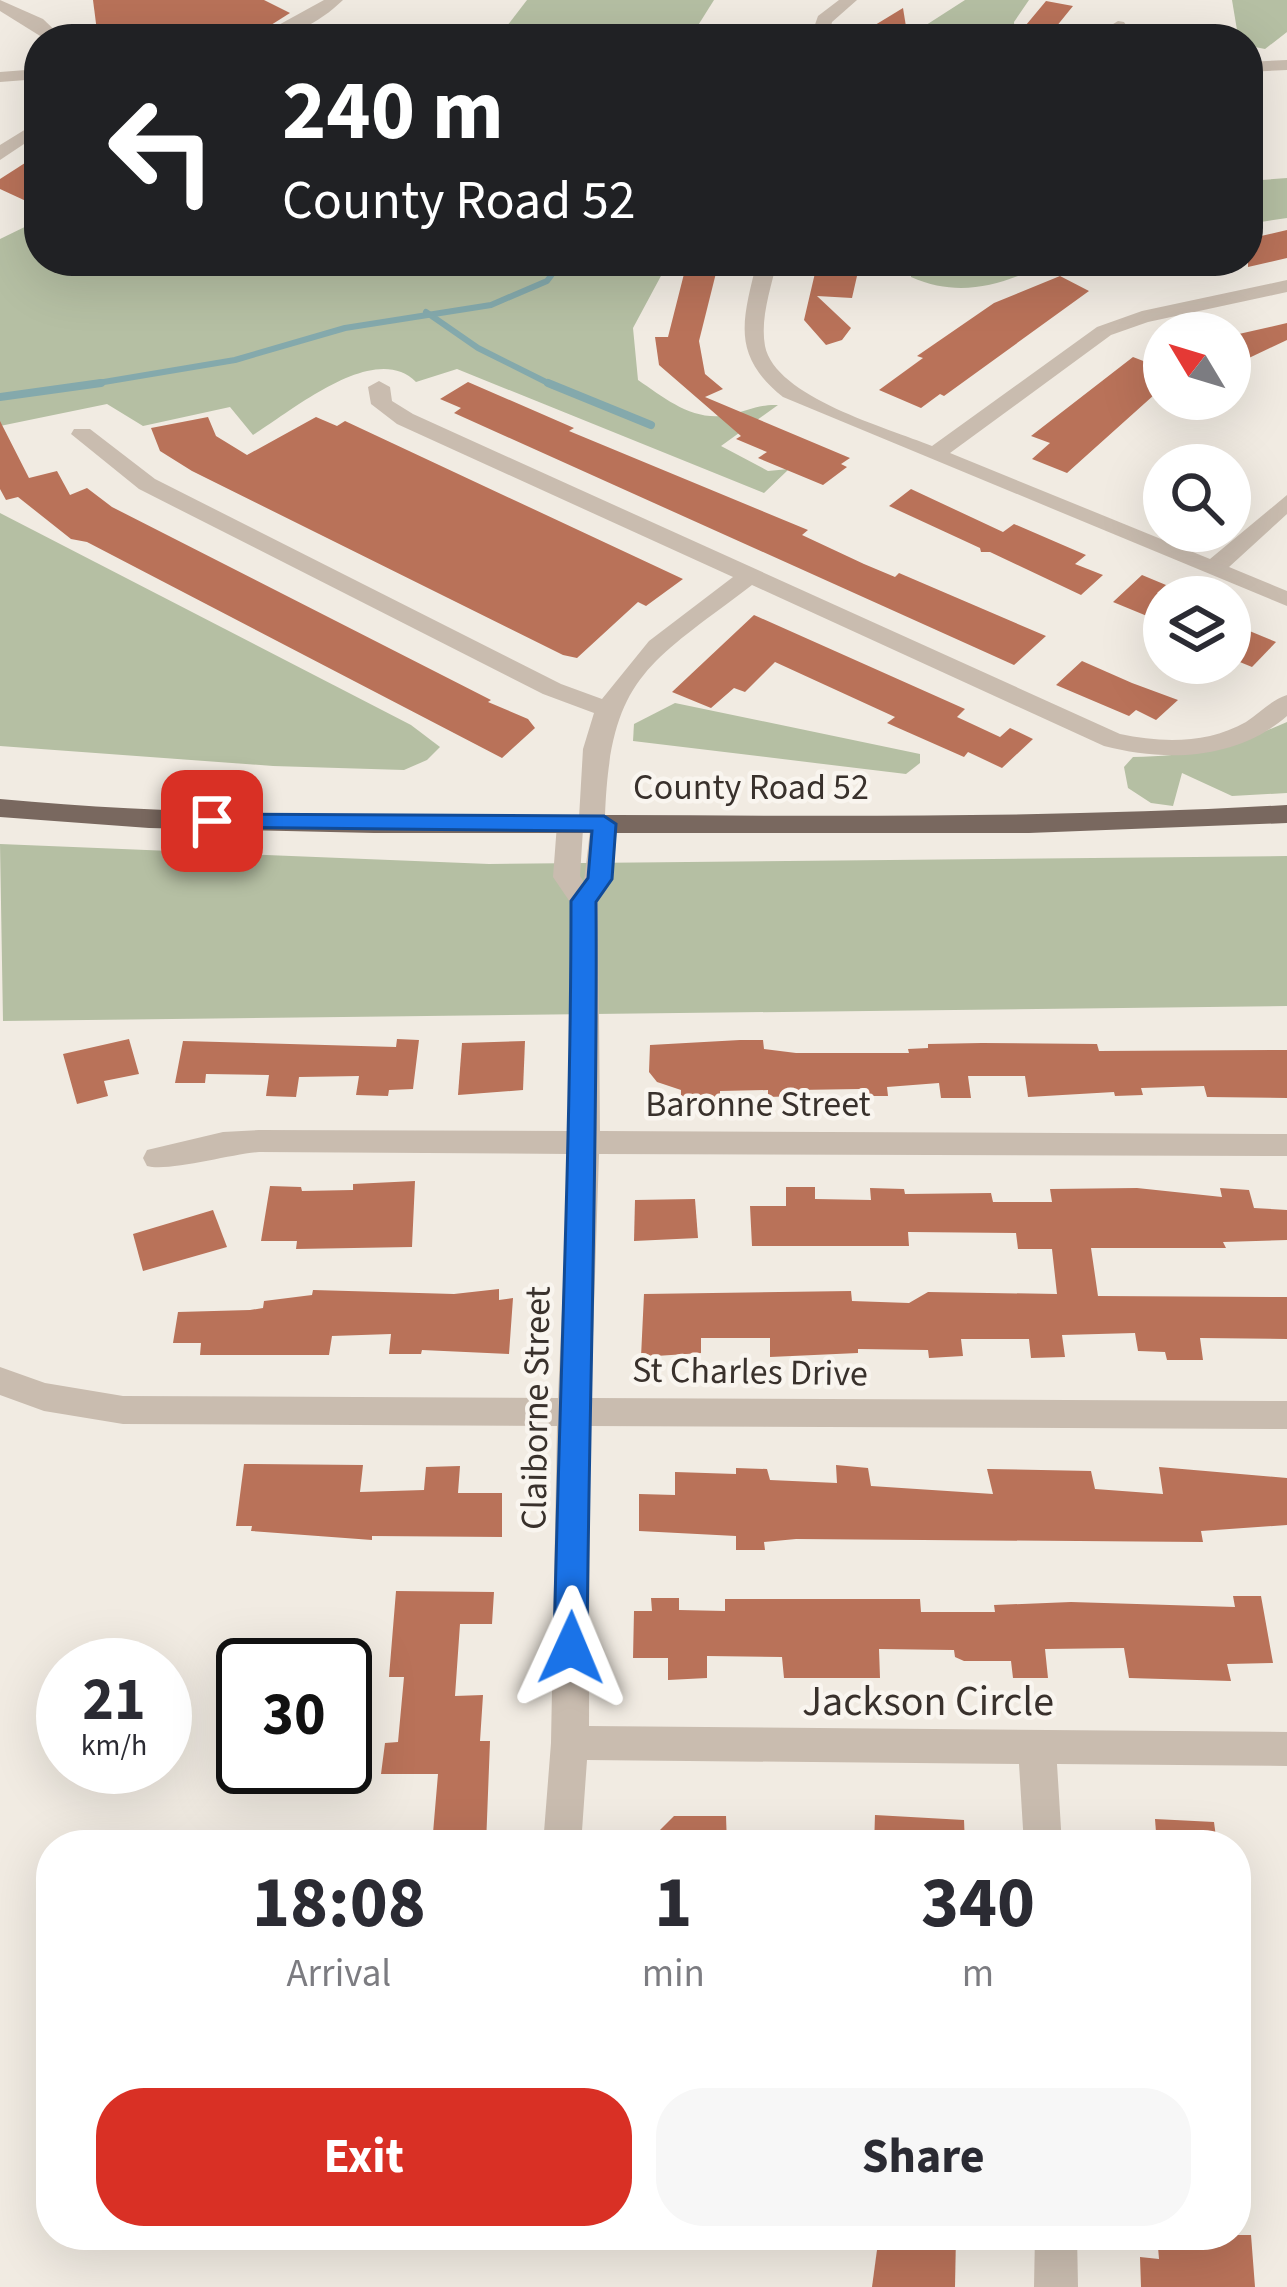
<!DOCTYPE html>
<html lang="en">
<head>
<meta charset="utf-8">
<style>
  body { margin:0; font-family:"Source Sans 3",sans-serif; background:#f7f7f7; color:#2b2b33; height:100vh; display:flex; flex-direction:column; font-size:45px; white-space:nowrap }
  * { box-sizing:border-box; margin:0 }
  p { font-size:39px; color:#7c7c81 }
  .icon { flex:none; width:66px; height:66px; fill:none; stroke:currentColor; stroke-width:2; stroke-linecap:round; stroke-linejoin:round }
  .map { position:relative; flex:1; overflow:hidden }
  .side { position:absolute; left:36px; top:1830px; width:1215px; height:420px; display:flex; flex-direction:column; background:#fff; border-radius:48px; box-shadow:0 12px 48px #0002 }
  .side>* { flex:none }
  .hud { position:absolute; left:24px; top:24px; width:1239px; height:252px; border-radius:48px; box-shadow:0 12px 48px #0002; background:#202124; color:#fff; overflow:hidden }
  .needle { width:78px; rotate:308deg }
  .buttons { position:absolute; left:1143px; top:312px; display:grid; gap:24px }
  .buttons a { display:grid; place-items:center; width:108px; height:108px; border-radius:50%; background:#fff; box-shadow:0 12px 48px #0002; font-size:60px }
  .speed { position:absolute; left:36px; top:1638px; display:flex; gap:24px; font-size:60px; font-weight:700; text-align:center }
  .speed>* { display:grid; place-content:center; width:156px; height:156px; border-radius:50%; background:#fff; box-shadow:0 12px 48px #0002; line-height:1 }
  .speed small { font-size:30px; font-weight:400 }
  .speed .limit { border:6px solid #111; border-radius:18px; background:#fff; color:#111 }
  .pin { position:absolute; display:grid; place-items:center; width:102px; height:102px; color:#fff; margin:-51px; border-radius:24px; box-shadow:0 6px 18px #0006 }
  .me { position:absolute; width:132px; margin:-66px; rotate:1deg; stroke-linejoin:round; filter:drop-shadow(0 0 9px #0008) }
  .turn { display:flex; align-items:center; gap:42px; height:252px; padding:0 60px; font-size:54px }
  .turn .icon { width:156px; height:156px; stroke-width:2.5 }
  .turn b { display:block; font-size:84px; line-height:102px }
  .eta { display:flex; justify-content:space-evenly; align-items:center; height:204px; text-align:center }
  .eta b { font-size:72px; font-weight:700; line-height:84px }
  .action { display:flex; gap:24px; margin-top:auto; padding:24px 60px }
  .action a { flex:1; height:138px; border-radius:48px; background:#d93025; color:#fff; font-size:48px; font-weight:700; line-height:138px; text-align:center }
  .action a+a { background:#f7f7f7; color:#2b2b33 }
  .map>svg:first-child { display:block }
  .green { fill:#b5bfa3 }
  .lines { fill:none; stroke-linecap:round; stroke-linejoin:round }
  .stream-far1 { stroke:#84a9ac; stroke-width:6 }
  .stream { stroke:#84a9ac; stroke-width:8 }
  .building { fill:#b97259 }
  .minor { fill:#c9bcaf; fill-rule:evenodd }
  .major { fill:#79685f; fill-rule:evenodd }
  .route { fill:#1a73e8; stroke:#114b97; stroke-width:3 }
  .labels { text-anchor:middle; dominant-baseline:central; stroke-width:9; stroke-linejoin:round; paint-order:stroke }
  .street-label { font-size:36px; fill:#39312c; stroke:#f9f5ef }
  .near-street-label { font-size:42px; fill:#39312c; stroke:#f9f5ef }
</style>
</head>
<body>
<div class="map">
<svg width="1287" height="2287" viewBox="0 0 1287 2287">
  <rect width="100%" height="100%" fill="#f1ebe2"/>
  <g class="green">
    <polygon points="527,0 714,0 697,27 676,39 497,39"/>
    <polygon points="965,0 1029,0 1014,22 1015,39 930,39 923,27"/>
    <polygon points="1232,0 1287,0 1287,32 1265,49 1250,46 1248,39 1238,36"/>
    <polygon points="1287,178 1287,218 1248,224 1248,181"/>
    <path d="M39,220V261H669L633,328L638,380C666,399 693,422 729,415C747,411 759,404 778,405L721,446L768,471L789,469L764,493L457,369L416,382C375,340 292,411 253,435L230,407L143,426L107,404L0,426V239Z"/>
    <path d="M911,261H1054C1004,283 964,300 911,277Z"/>
    <polygon points="0,513 411,725 440,747 427,760 404,770 273,766 0,746"/>
    <polygon points="675,703 920,754 920,763 906,774 633,741 634,724"/>
    <path d="M1287,722V793L1232,796L1182,773L1173,806L1151,803L1128,788L1124,767L1133,757C1196,756 1229,747 1287,722Z"/>
    <polygon points="0,844 489,864 1287,856 1287,1006 3,1021"/>
  </g>
  <g class="lines">
    <g class="stream-far1">
      <polyline points="426,312 478,348 554,386"/>
      <polyline points="80,386 235,360 345,328 491,305 547,281 562,261"/>
    </g>
    <g class="stream">
      <polyline points="548,383 651,425"/>
      <polyline points="0,397 101,383"/>
    </g>
  </g>
  <g class="building">
    <polygon points="93,0 264,0 290,13 249,39 98,39"/>
    <polygon points="1046,1 1073,6 1056,27 1062,39 1033,39 1026,25"/>
    <polygon points="903,8 908,39 852,39"/>
    <polygon points="39,154 39,207 0,189 0,179"/>
    <polygon points="1287,230 1287,258 1248,267 1248,239"/>
    <polygon points="719,261 699,341 705,374 723,389 705,397 850,458 841,464 847,467 823,485 758,458 767,452 736,439 741,436 659,365 655,337 668,337 687,262"/>
    <polygon points="815,273 857,276 852,298 817,296 851,328 842,340 826,345 804,320"/>
    <polygon points="1060,276 1089,291 944,396 940,394 921,408 879,390 923,358 917,356 994,303"/>
    <polygon points="1287,323 1287,340 1230,367 1230,336"/>
    <polygon points="1133,357 1164,369 1164,386 1067,473 1032,459 1050,443 1031,436"/>
    <polygon points="468,382 574,428 569,431 808,530 802,535 864,564 895,577 899,573 1046,636 1014,665 454,413 461,408 440,399"/>
    <polygon points="208,417 216,436 247,455 316,417 337,426 345,421 683,579 646,606 638,602 577,658 563,655 192,471 160,451 151,428"/>
    <polygon points="0,421 29,478 57,471 70,495 87,488 112,507 491,700 488,702 528,719 535,728 502,758 87,542 71,539 18,497 6,500 0,489"/>
    <polygon points="911,489 1003,532 1014,524 1086,555 1075,564 1103,575 1081,595 990,552 981,552 980,548 889,506"/>
    <polygon points="1142,575 1166,585 1157,593 1164,596 1164,623 1113,602"/>
    <polygon points="754,615 965,709 957,717 1000,737 1010,728 1033,739 1002,768 968,752 964,757 887,723 895,717 775,662 745,692 734,688 711,708 672,692"/>
    <polygon points="1230,623 1276,642 1252,667 1230,658"/>
    <polygon points="1082,661 1132,683 1178,700 1156,720 1136,710 1129,716 1056,685"/>
    <polygon points="129,1039 139,1074 104,1081 108,1096 77,1104 63,1054"/>
    <polygon points="397,1039 419,1040 413,1089 389,1090 388,1096 356,1095 359,1076 299,1077 296,1097 266,1096 269,1075 206,1074 205,1083 175,1083 183,1041 396,1047"/>
    <polygon points="740,1040 763,1040 764,1049 796,1053 909,1053 908,1049 928,1048 928,1044 982,1043 1097,1044 1099,1051 1287,1050 1287,1098 1207,1097 1204,1086 1141,1088 1143,1095 1115,1096 1114,1092 1028,1097 1025,1076 968,1076 971,1098 941,1098 939,1083 887,1087 888,1096 860,1096 859,1089 798,1090 799,1096 768,1097 768,1090 720,1091 720,1099 681,1100 681,1090 657,1082 649,1072 650,1045"/>
    <polygon points="525,1041 523,1090 458,1095 462,1043"/>
    <polygon points="415,1181 412,1247 296,1249 297,1241 261,1241 270,1186 301,1187 302,1191 353,1190 353,1184"/>
    <polygon points="786,1187 815,1187 815,1199 871,1200 870,1188 904,1189 905,1194 991,1193 993,1202 1052,1202 1050,1189 1137,1188 1222,1197 1220,1188 1249,1190 1254,1208 1287,1210 1287,1240 1223,1242 1226,1248 1091,1248 1098,1296 1287,1297 1287,1339 1200,1338 1203,1360 1167,1360 1165,1352 1138,1351 1135,1333 1062,1335 1065,1357 1031,1358 1029,1339 961,1339 963,1356 929,1358 928,1350 858,1349 858,1353 770,1357 770,1338 701,1338 701,1353 641,1357 644,1294 851,1291 852,1301 909,1303 928,1292 1057,1294 1052,1249 1018,1249 1016,1233 908,1232 909,1246 752,1246 750,1206 786,1206"/>
    <polygon points="695,1199 698,1238 634,1241 635,1200"/>
    <polygon points="213,1210 227,1247 143,1271 133,1234"/>
    <polygon points="499,1289 499,1300 513,1298 509,1354 422,1350 421,1354 389,1354 391,1334 332,1336 329,1355 200,1355 201,1343 173,1343 178,1312 250,1310 263,1308 264,1301 312,1295 313,1290 454,1294"/>
    <polygon points="244,1464 363,1465 360,1492 424,1490 426,1467 460,1466 458,1493 502,1493 502,1537 372,1536 372,1540 251,1531 252,1526 236,1526"/>
    <polygon points="836,1465 868,1468 871,1486 993,1494 987,1469 1091,1471 1095,1489 1163,1494 1159,1467 1287,1478 1287,1525 1201,1531 1203,1542 796,1539 764,1542 765,1550 736,1550 736,1536 639,1531 639,1494 675,1495 675,1472 736,1474 736,1468 767,1469 770,1480 837,1483"/>
    <polygon points="396,1591 494,1592 492,1624 460,1624 455,1696 483,1695 480,1741 490,1741 486,1845 432,1845 438,1774 381,1774 385,1743 398,1742 404,1677 389,1677"/>
    <polygon points="1233,1596 1261,1596 1273,1663 1227,1664 1231,1681 1129,1678 1124,1648 1045,1649 1048,1678 1013,1678 1011,1661 964,1661 955,1657 954,1650 879,1649 880,1678 784,1678 782,1657 707,1656 707,1678 668,1680 668,1658 633,1658 634,1611 652,1611 651,1598 679,1598 679,1610 725,1611 725,1599 920,1599 921,1612 995,1612 994,1605 1071,1602 1235,1607"/>
    <polygon points="875,1815 964,1820 965,1845 874,1845"/>
    <polygon points="674,1816 726,1816 727,1845 645,1845"/>
    <polygon points="1155,1819 1214,1822 1217,1845 1157,1845"/>
    <polygon points="879,2235 956,2235 955,2287 872,2287"/>
    <polygon points="1157,2235 1251,2235 1255,2287 1141,2287 1140,2257 1159,2259"/>
  </g>
  <g class="lines">
    <g class="minor">
      <polygon points="0,0 43,19 64,39 45,39 0,11"/>
      <path d="M324,0H343C318,24 288,39 253,39Z"/>
      <polygon points="839,0 857,0 832,22 828,39 810,39 818,16"/>
      <polygon points="1118,21 1124,22 1135,39 1117,39 1110,26"/>
      <polygon points="1287,60 1287,70 1248,72 1248,62"/>
      <polygon points="39,69 39,79 0,82 0,72"/>
      <polygon points="39,121 39,134 0,160 0,145"/>
      <path d="M757,261H777C771,288 760,318 765,346C775,397 888,428 932,446L1097,327L1142,311L1287,280V292L1148,322L1111,335L950,453L1210,559L1287,495V514L1229,567L1287,591V606L783,397C730,355 743,319 757,261Z"/>
      <path d="M379,381L390,387L392,401L413,414L1120,734C1162,743 1207,744 1246,722C1260,713 1271,700 1287,695V716C1236,760 1166,762 1104,746L752,585C648,664 610,677 605,816L617,824L613,879L598,902L600,1131L1287,1134V1156L599,1154L591,1398L1287,1401V1429L590,1426L589,1726L1287,1732V1766L1057,1764L1062,1845H1024L1019,1764L587,1760L581,1845H543L551,1743L557,1426L123,1424L44,1411L0,1395V1367L45,1383L123,1396L558,1398L569,1154L259,1152C231,1154 168,1172 147,1166L143,1158L147,1150L223,1132L259,1130L570,1131V902L553,877L557,824L561,818H579L583,749L594,713L543,694L139,489L71,434L74,429H90L155,479L561,684L602,699L649,641L733,577L397,424L371,404L368,387ZM583,829L590,831L584,882L580,876Z"/>
      <polygon points="1035,2235 1077,2235 1078,2287 1034,2287"/>
    </g>
    <path class="major" d="M0,799C205,818 410,815 616,815C840,816 1063,818 1287,805V823L1029,833H374L149,828L0,817Z"/>
  </g>
  <path class="route" d="M212,814L604,816L616,824L612,879L596,902C598,1151 589,1399 587,1648L582,1658L571,1662L559,1658L554,1648C559,1399 571,1150 571,901L588,878L592,831L203,827V816Z"/>
  <g class="labels">
    <g class="street-label">
      <text x="751" y="787">County Road 52</text>
      <text x="758" y="1104">Baronne Street</text>
      <text transform="translate(750 1372) rotate(1)">St Charles Drive</text>
      <text transform="translate(536 1408) rotate(-89)">Claiborne Street</text>
    </g>
    <g class="near-street-label">
      <text x="928" y="1702">Jackson Circle</text>
    </g>
  </g>
</svg>
<div class="buttons">
<a><svg class="needle" viewBox="-14 -14 28 28"><path d="M0-13l5 13h-10z" fill="#e53935"/><path d="M0 13l5-13h-10z" fill="#7c7c81"/></svg></a>
<a><svg class="icon" aria-label="search" viewBox="0 0 24 24"><circle cx="10" cy="10" r="6"/><path d="M15 15l6 6"/></svg></a>
<a><svg class="icon" aria-label="layers" viewBox="0 0 24 24"><path d="M12 4l9 5-9 5-9-5zM3 14l9 5 9-5"/></svg></a>
</div>
<div class="speed"><div>21<small>km/h</small></div><div class="limit">30</div></div>
<div class="pin" style="left:212px;top:821px;background:#d93025"><svg class="icon" aria-label="arrive" viewBox="0 0 24 24"><path d="M6 21V4h12l-3 4 3 4H6"/></svg></div>
<svg class="me" style="left:571px;top:1648px" viewBox="-20 -20 40 40"><path d="M0-17L14 15 0 8-14 15z" fill="#1a73e8" stroke="#fff" stroke-width="4"/></svg>
<div class="hud">
<div class="turn"><svg class="icon" aria-label="left" viewBox="0 0 24 24"><path d="M17 20v-9H6M10 6l-5 5 5 5"/></svg><div><b>240 m</b>County Road 52</div></div>
</div>
<section class="side">
<div class="eta">
<div><b>18:08</b><p>Arrival</p></div>
<div><b>1</b><p>min</p></div>
<div><b>340</b><p>m</p></div>
</div>
<div class="action"><a>Exit</a><a>Share</a></div>
</section>
</div>
</body>
</html>
